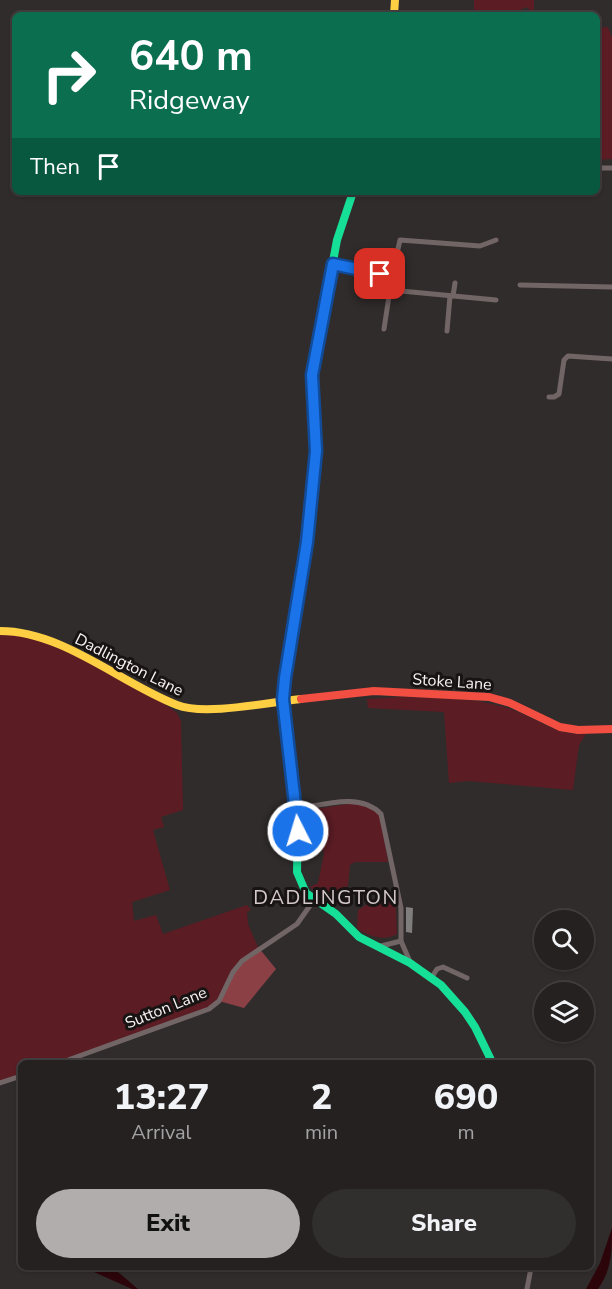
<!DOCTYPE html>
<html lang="en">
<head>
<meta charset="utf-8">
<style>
  body { margin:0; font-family:"Nunito Sans",sans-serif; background:#312e2e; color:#f1f3f6; height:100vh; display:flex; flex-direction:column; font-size:22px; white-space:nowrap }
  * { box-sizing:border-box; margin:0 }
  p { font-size:20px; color:#a3a3a5 }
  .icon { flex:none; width:33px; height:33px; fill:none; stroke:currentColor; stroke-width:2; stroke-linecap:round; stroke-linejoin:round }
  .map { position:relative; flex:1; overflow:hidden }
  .panel { position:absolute; left:18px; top:1060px; width:576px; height:210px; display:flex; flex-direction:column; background:#252121; border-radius:9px; box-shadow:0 2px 4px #0004,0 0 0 2px #423e3f }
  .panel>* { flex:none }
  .guide { position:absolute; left:12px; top:12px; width:588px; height:183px; border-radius:9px; box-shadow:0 2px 4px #0004,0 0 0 2px #423e3f; background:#0b6e4f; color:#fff; overflow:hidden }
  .controls { position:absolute; left:534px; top:910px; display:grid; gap:12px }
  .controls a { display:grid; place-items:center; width:60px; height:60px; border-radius:50%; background:#252121; box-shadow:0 2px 4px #0004,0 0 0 2px #423e3f; font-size:30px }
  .pin { position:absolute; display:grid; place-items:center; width:51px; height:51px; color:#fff; margin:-26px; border-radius:12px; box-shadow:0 3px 9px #0006 }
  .me { position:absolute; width:66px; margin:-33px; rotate:355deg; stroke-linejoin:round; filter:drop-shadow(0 0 4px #0008) }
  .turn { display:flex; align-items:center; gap:21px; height:126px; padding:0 18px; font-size:27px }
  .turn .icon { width:78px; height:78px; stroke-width:2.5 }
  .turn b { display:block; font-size:42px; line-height:51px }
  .then { display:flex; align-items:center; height:57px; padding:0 18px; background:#0003; gap:12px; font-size:22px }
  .eta { display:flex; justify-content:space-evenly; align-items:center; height:102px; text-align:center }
  .eta b { font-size:36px; font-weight:800; line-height:42px }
  .primary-button { display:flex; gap:12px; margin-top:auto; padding:12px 18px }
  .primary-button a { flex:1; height:69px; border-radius:36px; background:#b2adad; color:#111; font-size:24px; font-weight:800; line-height:69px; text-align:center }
  .primary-button a+a { background:#312e2e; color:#f1f3f6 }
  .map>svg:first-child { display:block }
  .green { fill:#5c1c24 }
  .forest { fill:#8b4046 }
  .water { fill:#2b050a }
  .building { fill:#7f7e7d }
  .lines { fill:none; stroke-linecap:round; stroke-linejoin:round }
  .street { stroke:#726566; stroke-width:5 }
  .fast { stroke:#16e098; stroke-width:8 }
  .slow { stroke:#ffcf43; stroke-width:8 }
  .jam { stroke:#f24e42; stroke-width:8 }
  .route-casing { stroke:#114b97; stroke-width:15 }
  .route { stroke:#1a73e8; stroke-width:10 }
  .labels { text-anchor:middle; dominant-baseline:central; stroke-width:6; stroke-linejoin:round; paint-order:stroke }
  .street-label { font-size:16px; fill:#f8f2f2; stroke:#181414 }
  .quarter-label { font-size:20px; letter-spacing:1.5px; fill:#d4c9c9; stroke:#181414 }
</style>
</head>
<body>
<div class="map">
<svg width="612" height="1289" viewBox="0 0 612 1289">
  <rect width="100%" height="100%" fill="#312c2c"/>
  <g class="green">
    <polygon points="474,0 534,0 534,13 526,7 510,15 474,15"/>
    <polygon points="608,27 612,38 612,159 597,160 597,28"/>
    <path d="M0,633C59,638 110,676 162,702L177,713L181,721L183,810L161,817L164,827L153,830L170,890L132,902L134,921L156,915L163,934L247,905L251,910L247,912L248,924L258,947L209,1009L57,1063L21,1064V1076L0,1083Z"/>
    <path d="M399,697C433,698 470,697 504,707C533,715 554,736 586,734L579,745L573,790L468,781L449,783L444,712L368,708L367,699Z"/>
    <polygon points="354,803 366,805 380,815 388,862 355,862 350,865 348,886 340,891 339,903 334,907 310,887 318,883 324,854 317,830 303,830 303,819 309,810"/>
    <path d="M393,895L396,910L397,934C383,942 370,936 357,929L358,910L377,898Z"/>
  </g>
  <polygon class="forest" points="258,947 276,969 244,1008 219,1001 233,972"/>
  <g class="water">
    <path d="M612,1228C612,1251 612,1269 598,1289H586L600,1263Z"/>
    <path d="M85,1268C118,1267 114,1269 138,1289H132Z"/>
  </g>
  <polygon class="building" points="406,907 413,908 412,933 406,932"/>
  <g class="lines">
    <g class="street">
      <polyline points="597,168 612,168"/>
      <polyline points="496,240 480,246 400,240 393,272 395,286 401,291 496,300"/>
      <polyline points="333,264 394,276"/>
      <polyline points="520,285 612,287"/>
      <polyline points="453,296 455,283"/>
      <polyline points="384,329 389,296 396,288"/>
      <polyline points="447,331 450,296"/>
      <polyline points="549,397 554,397 559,394 564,360 568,356 612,359"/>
      <path d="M297,809C323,805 360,792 381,814L401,908V941L381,946"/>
      <polyline points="401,941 411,964"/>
      <polyline points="432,977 437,969 443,967 467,978"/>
      <polyline points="57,1064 209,1009 219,1001 233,972 242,961 297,924 314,900"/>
      <polyline points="0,1083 21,1076"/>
      <polyline points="527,1289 531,1268"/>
    </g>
    <g class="fast">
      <polyline points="315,439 312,375 337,240 353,192"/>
      <polyline points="298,819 297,872 306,893 336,914 359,937 410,963 441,985 465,1012 475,1027 493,1064"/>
    </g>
    <g class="slow">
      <polyline points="394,15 395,0"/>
      <path d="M0,631C63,631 120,683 177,705C205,716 270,702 301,699"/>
      <polyline points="298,819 286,731 285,678 307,542 315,439"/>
    </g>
    <polyline class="jam" points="301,699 374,691 489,697 510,703 560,727 578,730 612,729"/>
  </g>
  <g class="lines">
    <g class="route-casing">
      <polyline id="route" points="298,831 283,699 285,678 307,542 316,451 312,375 333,264 380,274"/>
    </g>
    <use href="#route" class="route"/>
  </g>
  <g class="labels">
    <g class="street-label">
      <text transform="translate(129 665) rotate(27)">Dadlington Lane</text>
      <text transform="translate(452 682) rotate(4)">Stoke Lane</text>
      <text transform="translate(166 1008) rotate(-22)">Sutton Lane</text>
    </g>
    <g class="quarter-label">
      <text x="326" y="897">DADLINGTON</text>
    </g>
  </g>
</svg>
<div class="controls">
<a><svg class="icon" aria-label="search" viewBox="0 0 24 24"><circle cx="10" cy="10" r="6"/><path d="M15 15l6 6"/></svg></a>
<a><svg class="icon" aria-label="layers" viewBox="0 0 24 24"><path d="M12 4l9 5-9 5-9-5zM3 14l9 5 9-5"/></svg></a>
</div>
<div class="pin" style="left:380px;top:274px;background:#d93025"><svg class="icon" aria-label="arrive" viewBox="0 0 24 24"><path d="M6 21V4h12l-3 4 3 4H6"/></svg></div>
<svg class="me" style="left:298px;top:831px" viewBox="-20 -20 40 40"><circle r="17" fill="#1a73e8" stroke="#fff" stroke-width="3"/><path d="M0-11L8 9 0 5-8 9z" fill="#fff"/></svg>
<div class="guide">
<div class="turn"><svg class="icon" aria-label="right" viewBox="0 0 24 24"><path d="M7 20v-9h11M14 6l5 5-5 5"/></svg><div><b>640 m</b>Ridgeway</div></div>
<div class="then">Then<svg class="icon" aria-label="arrive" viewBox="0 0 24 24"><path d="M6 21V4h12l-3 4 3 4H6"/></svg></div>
</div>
<section class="panel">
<div class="eta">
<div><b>13:27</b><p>Arrival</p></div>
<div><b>2</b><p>min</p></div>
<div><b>690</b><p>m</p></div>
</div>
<div class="primary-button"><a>Exit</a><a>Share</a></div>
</section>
</div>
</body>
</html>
